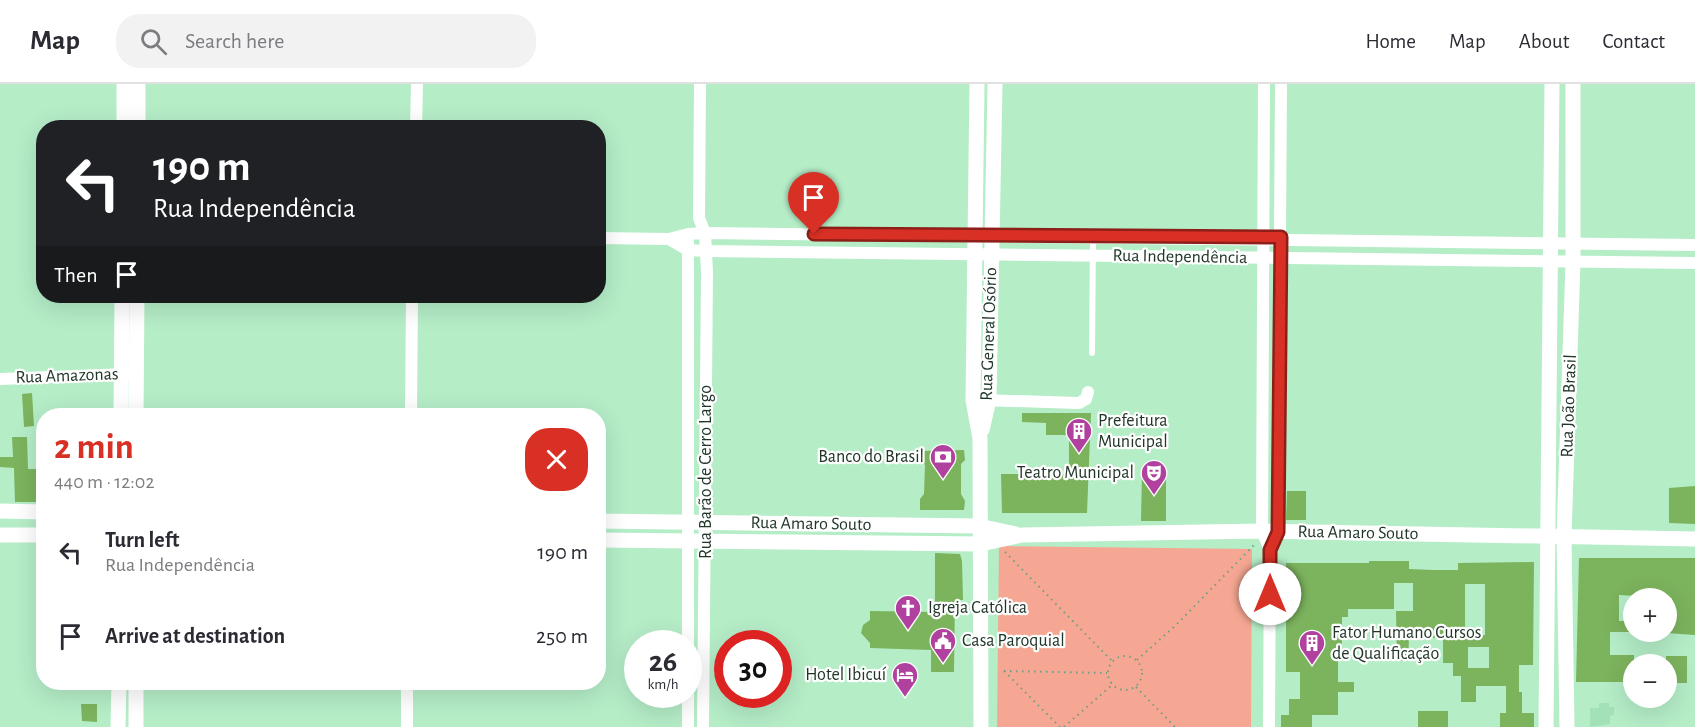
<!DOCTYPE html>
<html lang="en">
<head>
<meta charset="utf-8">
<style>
  body { margin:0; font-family:"Alegreya Sans",sans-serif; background:#f2f2f3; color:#2b2b33; height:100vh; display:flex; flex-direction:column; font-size:22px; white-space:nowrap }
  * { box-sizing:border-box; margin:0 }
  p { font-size:20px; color:#7c7c81 }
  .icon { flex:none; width:33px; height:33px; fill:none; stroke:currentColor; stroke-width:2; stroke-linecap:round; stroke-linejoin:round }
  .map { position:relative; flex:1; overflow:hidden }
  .panel { position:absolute; left:36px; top:324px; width:570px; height:282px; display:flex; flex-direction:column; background:#fff; border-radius:24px; box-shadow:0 6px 24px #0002 }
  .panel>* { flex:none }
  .top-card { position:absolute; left:36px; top:36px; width:570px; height:183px; border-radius:24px; box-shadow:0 6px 24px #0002; background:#202124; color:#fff; overflow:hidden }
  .controls { position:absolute; left:1623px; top:504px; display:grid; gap:12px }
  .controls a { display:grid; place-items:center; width:54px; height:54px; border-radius:50%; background:#fff; box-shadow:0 6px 24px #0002; font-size:30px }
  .speed { position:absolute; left:624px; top:546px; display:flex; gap:12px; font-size:30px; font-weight:700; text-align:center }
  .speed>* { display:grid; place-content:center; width:78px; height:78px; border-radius:50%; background:#fff; box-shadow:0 6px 24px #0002; line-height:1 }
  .speed small { font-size:15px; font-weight:400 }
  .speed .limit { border:9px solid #d22; background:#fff; color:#111 }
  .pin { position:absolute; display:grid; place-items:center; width:51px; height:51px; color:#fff; margin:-62px -26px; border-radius:50% 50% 50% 0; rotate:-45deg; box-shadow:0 0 6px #0007 }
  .pin .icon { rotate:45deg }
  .me { position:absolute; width:66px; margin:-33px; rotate:0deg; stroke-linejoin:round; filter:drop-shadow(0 0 4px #0008) }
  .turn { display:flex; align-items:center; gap:21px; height:126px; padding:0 18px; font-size:27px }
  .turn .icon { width:78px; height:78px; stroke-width:2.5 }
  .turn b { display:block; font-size:42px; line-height:51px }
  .then { display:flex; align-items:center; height:57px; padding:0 18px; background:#0003; gap:12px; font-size:22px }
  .round { display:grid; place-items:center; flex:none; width:63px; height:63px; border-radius:24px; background:#f2f2f3 }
  .head { display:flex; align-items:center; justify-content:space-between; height:102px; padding:0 18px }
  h1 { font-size:36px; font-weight:700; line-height:45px; color:#d93025 }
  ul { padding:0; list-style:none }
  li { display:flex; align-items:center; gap:18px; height:84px; padding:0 18px }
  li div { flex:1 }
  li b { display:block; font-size:22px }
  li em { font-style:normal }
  header { display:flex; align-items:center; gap:36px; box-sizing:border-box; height:84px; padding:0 30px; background:#fff; border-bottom:2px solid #e1e1e2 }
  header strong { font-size:28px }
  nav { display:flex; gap:33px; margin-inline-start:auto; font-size:21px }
  .search { width:420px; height:54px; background:#f2f2f3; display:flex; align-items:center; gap:15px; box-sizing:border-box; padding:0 21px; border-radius:24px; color:#7c7c81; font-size:22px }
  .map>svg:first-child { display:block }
  .built { fill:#a3e2b8 }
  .green { fill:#f5a793 }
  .building { fill:#7cb35d; fill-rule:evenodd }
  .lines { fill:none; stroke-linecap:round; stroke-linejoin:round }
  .path { stroke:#739c81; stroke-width:2; stroke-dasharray:1.5 4.5; stroke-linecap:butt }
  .service { stroke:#fff; stroke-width:6 }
  .minor { stroke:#fff; stroke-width:12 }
  .tertiary { stroke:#fff; stroke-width:15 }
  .route-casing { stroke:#8d1f18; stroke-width:15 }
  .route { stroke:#d93025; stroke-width:10 }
  .labels { text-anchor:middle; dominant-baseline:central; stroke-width:4.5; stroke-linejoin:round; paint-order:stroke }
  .street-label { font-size:18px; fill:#203628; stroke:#fefefe }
  .poi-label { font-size:18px; fill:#203628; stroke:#fefefe; text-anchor:start }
</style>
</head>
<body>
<header>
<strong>Map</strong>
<div class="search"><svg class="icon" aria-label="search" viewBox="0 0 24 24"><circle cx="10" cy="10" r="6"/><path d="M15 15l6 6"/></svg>Search here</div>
<nav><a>Home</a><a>Map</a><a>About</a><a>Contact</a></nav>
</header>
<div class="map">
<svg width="1695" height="643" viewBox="0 0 1695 643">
  <rect width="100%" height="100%" fill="#b5edc7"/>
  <polygon class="built" points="1599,619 1609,619 1609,623 1614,623 1614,631 1610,632 1610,640 1590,643 1590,624 1599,624"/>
  <polygon class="green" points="999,462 1252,465 1251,643 997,643"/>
  <g class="building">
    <polygon points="32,309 34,342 24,343 22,310"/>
    <polygon points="1022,329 1091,329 1087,429 1002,429 1001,390 1069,390 1069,351 1046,351 1046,339 1022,338"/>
    <polygon points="12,353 27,353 28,385 44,385 44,418 15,418 14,384 0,383 0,373 13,373"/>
    <polygon points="964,366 965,376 961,380 961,410 965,417 964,426 920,426 920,415 924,410 925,381 920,375 921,367"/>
    <polygon points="1142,388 1166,388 1166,437 1141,437"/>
    <polygon points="1695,402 1695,440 1669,439 1669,404"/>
    <polygon points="1287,407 1306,407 1306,436 1286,436"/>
    <polygon points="935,469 960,470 962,477 963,516 955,516 954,588 931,588 931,566 870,564 870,559 861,549 863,541 870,536 870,527 935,528"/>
    <polygon points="1579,474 1695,474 1695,551 1666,549 1666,539 1672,539 1672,514 1619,511 1619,537 1634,537 1634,548 1610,548 1610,571 1634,571 1634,598 1576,598"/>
    <path d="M1369,477H1409V485L1433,486H1458V479L1534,478L1533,581H1519V608H1522V629H1534V643H1500V629H1506V602H1476V618H1461V592H1453V579H1443V554H1409L1408,577H1397L1396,527H1413V499H1394V525H1348V533H1342V563H1338V598H1354V608H1338V631H1312V643H1281V631H1289V615H1300V588H1286V479H1369ZM1465,500H1485V551H1465ZM1468,563H1489V584H1468Z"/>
    <rect x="1666" y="572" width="21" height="27"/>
    <polygon points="81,620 97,620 97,638 82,637"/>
    <rect x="1418" y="627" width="30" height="16"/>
  </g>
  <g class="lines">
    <g class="path">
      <polyline points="1005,468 1112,577"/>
      <circle cx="1125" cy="589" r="17"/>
      <polyline points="1137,576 1176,541 1254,461"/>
      <polyline points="1004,587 1107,589"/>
      <polyline points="1004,587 1060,643"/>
      <polyline points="1136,603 1175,643"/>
      <polyline points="1064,643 1112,601"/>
    </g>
    <polyline class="service" points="1092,269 1093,152"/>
    <g class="minor">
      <polyline points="700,0 699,134 705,149 707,188 703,643"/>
      <polyline points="1264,0 1262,447 1270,466 1269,643"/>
      <polyline points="416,44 417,0"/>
      <path d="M598,154L669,155L688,150L705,149C1035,150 1365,154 1695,161"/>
      <polyline points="669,155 688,166 706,167 1695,179"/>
      <polyline points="688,158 688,588"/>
      <polyline points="0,295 128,290"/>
      <polyline points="981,316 1079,319 1086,315 1088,308"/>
      <polyline points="411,332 412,212"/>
      <polyline points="1270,466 1278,448 1281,0"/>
      <polyline points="407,643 407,598"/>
      <polyline points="688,643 688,610"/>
    </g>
    <g class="tertiary">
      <polyline points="138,0 138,44"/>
      <polyline points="977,0 973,316 980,355 981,643"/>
      <polyline points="124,44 124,0"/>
      <polyline points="121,332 122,212"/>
      <polyline points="136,332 137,212"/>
      <polyline points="982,346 989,316 995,0"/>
      <polyline points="0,427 44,428"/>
      <polyline points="598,437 979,442 1016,450"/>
      <polyline points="0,451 44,451"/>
      <polyline points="598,456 981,460 1022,451 1262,447 1695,455"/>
      <polyline points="118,643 119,598"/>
      <polyline points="136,643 136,598"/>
      <polyline points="1546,643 1552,0"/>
      <polyline points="1567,643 1564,453 1573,178 1573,0"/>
    </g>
  </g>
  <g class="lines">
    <g class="route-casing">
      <polyline id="route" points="814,150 1281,153 1278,448 1270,466 1270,510"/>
    </g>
    <use href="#route" class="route"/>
  </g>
  <defs>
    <g id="building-pin" transform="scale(1.35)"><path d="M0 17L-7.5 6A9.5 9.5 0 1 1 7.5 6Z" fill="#b1419e" stroke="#fefefe"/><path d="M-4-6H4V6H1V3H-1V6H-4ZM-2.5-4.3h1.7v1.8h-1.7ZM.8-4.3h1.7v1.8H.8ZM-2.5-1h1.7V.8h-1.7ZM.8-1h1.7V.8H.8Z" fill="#fff"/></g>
    <g id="bank-pin" transform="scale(1.35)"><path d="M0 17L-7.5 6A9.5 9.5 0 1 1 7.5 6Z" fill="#b1419e" stroke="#fefefe"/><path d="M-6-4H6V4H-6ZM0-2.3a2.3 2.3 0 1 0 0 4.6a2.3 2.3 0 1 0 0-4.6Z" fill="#fff"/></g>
    <g id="theatre-pin" transform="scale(1.35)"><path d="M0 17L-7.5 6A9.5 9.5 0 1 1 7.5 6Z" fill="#b1419e" stroke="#fefefe"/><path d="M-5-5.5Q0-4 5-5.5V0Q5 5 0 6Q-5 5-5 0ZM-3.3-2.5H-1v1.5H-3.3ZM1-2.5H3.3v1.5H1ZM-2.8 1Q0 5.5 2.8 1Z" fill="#fff"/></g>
    <g id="church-pin" transform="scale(1.35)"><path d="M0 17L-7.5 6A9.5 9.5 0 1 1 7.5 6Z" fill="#b1419e" stroke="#fefefe"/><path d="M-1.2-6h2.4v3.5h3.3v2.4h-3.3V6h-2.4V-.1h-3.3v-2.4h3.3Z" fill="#fff"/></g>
    <g id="civic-pin" transform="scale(1.35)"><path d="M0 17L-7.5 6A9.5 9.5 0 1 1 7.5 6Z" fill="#b1419e" stroke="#fefefe"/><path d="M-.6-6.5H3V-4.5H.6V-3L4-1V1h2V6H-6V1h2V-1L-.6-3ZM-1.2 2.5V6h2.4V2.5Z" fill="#fff"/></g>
    <g id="hotel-pin" transform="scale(1.35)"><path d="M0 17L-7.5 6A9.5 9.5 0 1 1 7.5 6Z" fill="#b1419e" stroke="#fefefe"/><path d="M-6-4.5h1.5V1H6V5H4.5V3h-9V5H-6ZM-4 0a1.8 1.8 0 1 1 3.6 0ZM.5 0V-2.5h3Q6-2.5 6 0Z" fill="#fff"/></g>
  </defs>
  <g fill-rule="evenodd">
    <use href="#building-pin" x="1079" y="347"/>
    <use href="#bank-pin" x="943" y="373"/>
    <use href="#theatre-pin" x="1154" y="389"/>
    <use href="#church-pin" x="908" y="524"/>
    <use href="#civic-pin" x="943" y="557"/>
    <use href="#building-pin" x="1312" y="559"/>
    <use href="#hotel-pin" x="905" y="591"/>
  </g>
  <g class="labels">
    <g class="street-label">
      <text transform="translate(1180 173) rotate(1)">Rua Independência</text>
      <text transform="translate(989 250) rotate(-88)">Rua General Osório</text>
      <text transform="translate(67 292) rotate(-2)">Rua Amazonas</text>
      <text transform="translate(1569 322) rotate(-88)">Rua João Brasil</text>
      <text transform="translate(706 388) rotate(-90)">Rua Barão de Cerro Largo</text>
      <text transform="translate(811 440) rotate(1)">Rua Amaro Souto</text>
      <text transform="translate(1358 449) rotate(1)">Rua Amaro Souto</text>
    </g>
    <g class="poi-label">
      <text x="1098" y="337">Prefeitura<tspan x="1098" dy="21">Municipal</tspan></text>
      <text x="924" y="373" text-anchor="end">Banco do Brasil</text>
      <text x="1134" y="389" text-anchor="end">Teatro Municipal</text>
      <text x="928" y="524">Igreja Católica</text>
      <text x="1332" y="549">Fator Humano Cursos<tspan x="1332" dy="21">de Qualificação</tspan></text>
      <text x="962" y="557">Casa Paroquial</text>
      <text x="886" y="591" text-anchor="end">Hotel Ibicuí</text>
    </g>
  </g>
</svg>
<div class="controls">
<a>+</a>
<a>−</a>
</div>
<div class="speed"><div>26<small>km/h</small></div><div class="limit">30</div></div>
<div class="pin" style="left:814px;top:150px;background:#d93025"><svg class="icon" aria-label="arrive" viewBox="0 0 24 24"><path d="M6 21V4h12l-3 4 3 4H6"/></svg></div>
<svg class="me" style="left:1270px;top:510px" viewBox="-20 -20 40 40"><circle r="19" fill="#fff"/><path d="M0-13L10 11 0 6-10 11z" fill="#d93025"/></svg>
<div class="top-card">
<div class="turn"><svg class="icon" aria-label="left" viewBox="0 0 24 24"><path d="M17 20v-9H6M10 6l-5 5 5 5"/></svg><div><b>190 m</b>Rua Independência</div></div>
<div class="then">Then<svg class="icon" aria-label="arrive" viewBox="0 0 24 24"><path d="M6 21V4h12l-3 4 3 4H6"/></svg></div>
</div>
<section class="panel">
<div class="head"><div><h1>2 min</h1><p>440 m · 12:02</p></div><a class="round" style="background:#d93025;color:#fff"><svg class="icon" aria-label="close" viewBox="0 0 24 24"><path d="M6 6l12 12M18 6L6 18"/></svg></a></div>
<ul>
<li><svg class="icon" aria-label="left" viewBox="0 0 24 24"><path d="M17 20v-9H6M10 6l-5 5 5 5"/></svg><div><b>Turn left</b><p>Rua Independência</p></div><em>190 m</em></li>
<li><svg class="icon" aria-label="arrive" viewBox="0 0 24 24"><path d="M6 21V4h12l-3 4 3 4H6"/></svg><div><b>Arrive at destination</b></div><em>250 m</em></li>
</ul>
</section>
</div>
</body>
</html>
